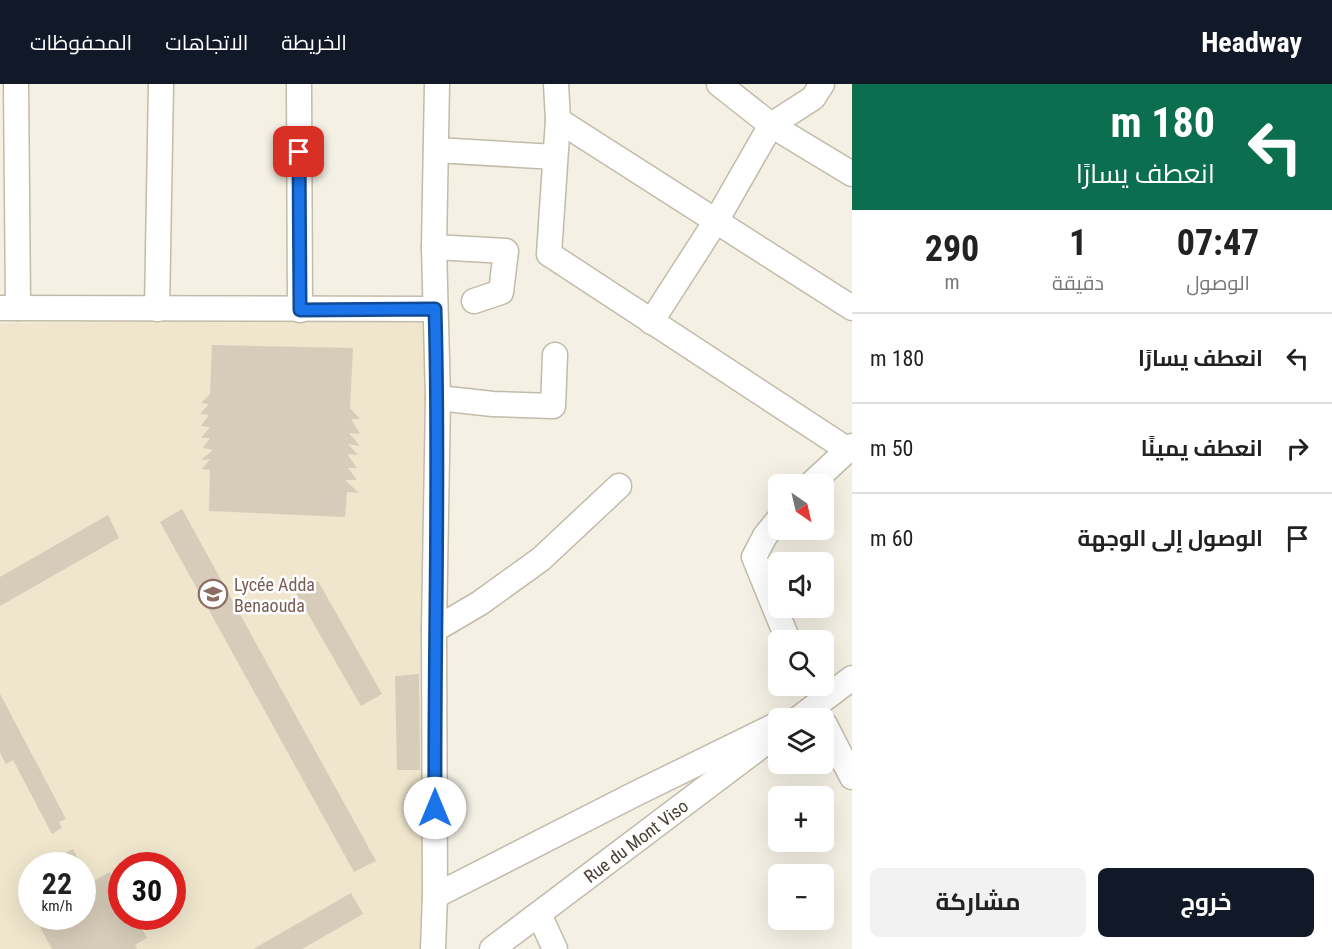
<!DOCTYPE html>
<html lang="ar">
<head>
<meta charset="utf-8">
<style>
  body { margin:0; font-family:"Roboto Condensed",Cairo,sans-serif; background:#f2f2f2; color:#222; direction:rtl; height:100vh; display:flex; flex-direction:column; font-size:22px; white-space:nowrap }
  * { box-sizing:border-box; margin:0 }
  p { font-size:20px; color:#767676 }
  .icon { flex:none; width:33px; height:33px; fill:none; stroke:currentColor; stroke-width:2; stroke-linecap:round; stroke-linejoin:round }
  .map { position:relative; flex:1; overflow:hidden; direction:ltr }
  .sheet { display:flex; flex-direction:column; background:#fff; width:480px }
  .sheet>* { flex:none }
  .banner { background:#0b6e4f; color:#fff; overflow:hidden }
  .needle { width:39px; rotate:146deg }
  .fabs { position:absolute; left:768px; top:390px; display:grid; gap:12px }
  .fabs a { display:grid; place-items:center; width:66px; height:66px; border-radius:9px; background:#fff; box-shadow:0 6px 24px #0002; font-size:30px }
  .speed { position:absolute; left:18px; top:768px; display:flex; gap:12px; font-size:30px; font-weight:700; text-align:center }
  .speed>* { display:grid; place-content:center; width:78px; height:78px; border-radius:50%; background:#fff; box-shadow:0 6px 24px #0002; line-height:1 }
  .speed small { font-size:15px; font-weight:400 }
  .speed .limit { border:9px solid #d22; background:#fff; color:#111 }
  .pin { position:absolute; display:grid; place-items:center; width:51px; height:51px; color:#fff; margin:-26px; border-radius:12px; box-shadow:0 3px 9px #0006 }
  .me { position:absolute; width:66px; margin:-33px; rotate:0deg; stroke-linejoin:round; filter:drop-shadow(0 0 4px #0008) }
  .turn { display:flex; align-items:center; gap:21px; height:126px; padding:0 18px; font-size:27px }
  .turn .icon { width:78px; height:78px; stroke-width:2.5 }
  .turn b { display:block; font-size:42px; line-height:51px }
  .eta { display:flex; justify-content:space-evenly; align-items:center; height:102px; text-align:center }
  .eta b { font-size:36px; font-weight:700; line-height:42px }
  .primary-button { display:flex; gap:12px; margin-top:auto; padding:12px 18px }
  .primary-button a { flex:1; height:69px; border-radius:9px; background:#111827; color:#fff; font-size:24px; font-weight:700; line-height:69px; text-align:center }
  .primary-button a+a { background:#f2f2f2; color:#222 }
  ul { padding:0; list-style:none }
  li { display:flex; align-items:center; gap:18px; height:90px; padding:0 18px; border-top:2px solid #e0e0e0 }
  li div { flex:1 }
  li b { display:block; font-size:22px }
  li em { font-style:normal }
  header { display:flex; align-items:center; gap:36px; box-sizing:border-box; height:84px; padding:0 30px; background:#111827; color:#fff }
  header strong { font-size:28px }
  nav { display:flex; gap:33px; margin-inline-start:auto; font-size:21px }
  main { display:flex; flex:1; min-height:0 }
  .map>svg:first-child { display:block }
  .education { fill:#efe6cd; fill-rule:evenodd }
  .building { fill:#d7ccb9 }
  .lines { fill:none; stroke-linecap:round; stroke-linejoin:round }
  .minor-casing { stroke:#c3bba9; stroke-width:27 }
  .minor { stroke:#fff; stroke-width:24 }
  .route-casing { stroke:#114b97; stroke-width:15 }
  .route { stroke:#1a73e8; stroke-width:10 }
  .labels { text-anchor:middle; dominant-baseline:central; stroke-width:5; stroke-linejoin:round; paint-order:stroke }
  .education-label { font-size:18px; fill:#785e54; stroke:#fff; text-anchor:start }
  .street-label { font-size:18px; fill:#474033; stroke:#fff }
</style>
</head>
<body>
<header>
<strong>Headway</strong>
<nav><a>الخريطة</a><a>الاتجاهات</a><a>المحفوظات</a></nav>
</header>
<main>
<section class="sheet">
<div class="banner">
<div class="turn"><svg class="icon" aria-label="left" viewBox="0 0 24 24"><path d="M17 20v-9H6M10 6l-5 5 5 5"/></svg><div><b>180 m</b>انعطف يسارًا</div></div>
</div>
<div class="eta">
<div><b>07:47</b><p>الوصول</p></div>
<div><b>1</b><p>دقيقة</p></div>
<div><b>290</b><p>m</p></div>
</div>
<ul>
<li><svg class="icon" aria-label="left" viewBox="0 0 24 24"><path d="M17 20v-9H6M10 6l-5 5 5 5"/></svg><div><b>انعطف يسارًا</b></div><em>180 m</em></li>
<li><svg class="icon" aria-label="right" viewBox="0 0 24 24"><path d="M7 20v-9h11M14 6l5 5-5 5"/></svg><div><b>انعطف يمينًا</b></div><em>50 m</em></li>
<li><svg class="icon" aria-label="arrive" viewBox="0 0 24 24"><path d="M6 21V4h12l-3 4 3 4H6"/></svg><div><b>الوصول إلى الوجهة</b></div><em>60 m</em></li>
</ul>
<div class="primary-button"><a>خروج</a><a>مشاركة</a></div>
</section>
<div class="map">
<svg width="852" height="865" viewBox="0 0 852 865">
  <rect width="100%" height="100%" fill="#f4f0e4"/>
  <path class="education" d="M428,235L423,865H0V239ZM32,782H82V832H32ZM122,782H172V832H122Z"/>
  <g class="building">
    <polygon points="212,261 353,264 350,324 360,335 351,335 360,350 349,349 360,362 348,360 358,371 347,370 357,384 348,384 357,396 345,396 359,409 347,408 345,433 209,427 210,386 202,385 210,375 201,376 213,366 203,364 210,354 201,354 210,343 201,342 209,331 200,330 209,320 201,319 210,310"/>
    <polygon points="182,425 376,777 354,788 160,438"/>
    <polygon points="108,431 119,454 0,522 0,493"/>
    <polygon points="318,497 382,610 361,622 296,509"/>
    <polygon points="419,590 420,686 397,686 395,592"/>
    <polygon points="0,610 66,735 59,738 62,744 52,750 13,676 6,680 0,669"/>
    <polygon points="73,765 82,782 50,782 48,778"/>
    <polygon points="82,782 92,798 110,788 122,809 113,814 124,836 135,832 147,854 135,861 137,865 52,865 40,843 59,832 82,832"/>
    <polygon points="351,809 363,830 302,865 253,865"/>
  </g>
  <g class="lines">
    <g class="minor-casing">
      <g id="minor">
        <polyline points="16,0 18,224"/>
        <polyline points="299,0 300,226"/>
        <polyline points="556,0 558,36 549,170 848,366"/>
        <polyline points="719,0 771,41 852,90"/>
        <polyline points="558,36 852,224"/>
        <polyline points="436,66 555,73"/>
        <polyline points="434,163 506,167 501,208 474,217"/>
        <polyline points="0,224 435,225"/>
        <polyline points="157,225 161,0"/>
        <polyline points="651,238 716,137 771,41 813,14 822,0"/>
        <polyline points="438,314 493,320 553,322 555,271"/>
        <polyline points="811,400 852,362"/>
        <polyline points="778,436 765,452 754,473 788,556"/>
        <polyline points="434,546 480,519 541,475 619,402"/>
        <polyline points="799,634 852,594"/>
        <polyline points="824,639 852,693"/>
        <polyline points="435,812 635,710 778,640"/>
        <polyline points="539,830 555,865"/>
        <polyline points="433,865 435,812 434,546 438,314 434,163 437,0"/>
        <path id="s1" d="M492,865L769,656"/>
      </g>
    </g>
    <use href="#minor" class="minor"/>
  </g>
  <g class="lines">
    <g class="route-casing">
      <path id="route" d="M299,68L300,226L435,225C440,391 434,557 435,724"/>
    </g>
    <use href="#route" class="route"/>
  </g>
  <defs>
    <g id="school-ring" transform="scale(1.5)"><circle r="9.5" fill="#fff" stroke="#8d6e63" stroke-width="1.5"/><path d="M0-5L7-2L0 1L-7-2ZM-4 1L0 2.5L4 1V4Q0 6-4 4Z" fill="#8d6e63"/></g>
  </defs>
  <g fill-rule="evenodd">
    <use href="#school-ring" x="213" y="510"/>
  </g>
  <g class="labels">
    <g class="education-label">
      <text x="234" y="500">Lycée Adda<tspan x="234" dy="21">Benaouda</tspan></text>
    </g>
    <g class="street-label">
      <text stroke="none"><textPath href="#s1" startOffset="180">Rue du Mont Viso</textPath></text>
    </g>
  </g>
</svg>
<div class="fabs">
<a><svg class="needle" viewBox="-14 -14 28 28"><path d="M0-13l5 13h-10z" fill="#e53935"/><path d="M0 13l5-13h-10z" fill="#767676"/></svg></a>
<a><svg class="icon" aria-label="sound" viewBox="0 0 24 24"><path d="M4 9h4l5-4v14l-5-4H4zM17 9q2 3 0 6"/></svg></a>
<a><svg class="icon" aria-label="search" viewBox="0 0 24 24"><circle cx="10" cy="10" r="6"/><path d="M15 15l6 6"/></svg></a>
<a><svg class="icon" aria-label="layers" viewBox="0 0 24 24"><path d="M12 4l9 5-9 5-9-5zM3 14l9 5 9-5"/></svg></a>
<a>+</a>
<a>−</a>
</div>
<div class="speed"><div>22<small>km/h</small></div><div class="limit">30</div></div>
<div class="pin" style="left:299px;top:68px;background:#d93025"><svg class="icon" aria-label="arrive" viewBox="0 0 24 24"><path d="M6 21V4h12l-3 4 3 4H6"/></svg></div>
<svg class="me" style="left:435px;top:724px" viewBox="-20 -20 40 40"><circle r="19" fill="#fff"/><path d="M0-13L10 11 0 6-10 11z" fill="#1a73e8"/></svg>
</div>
</main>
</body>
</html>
